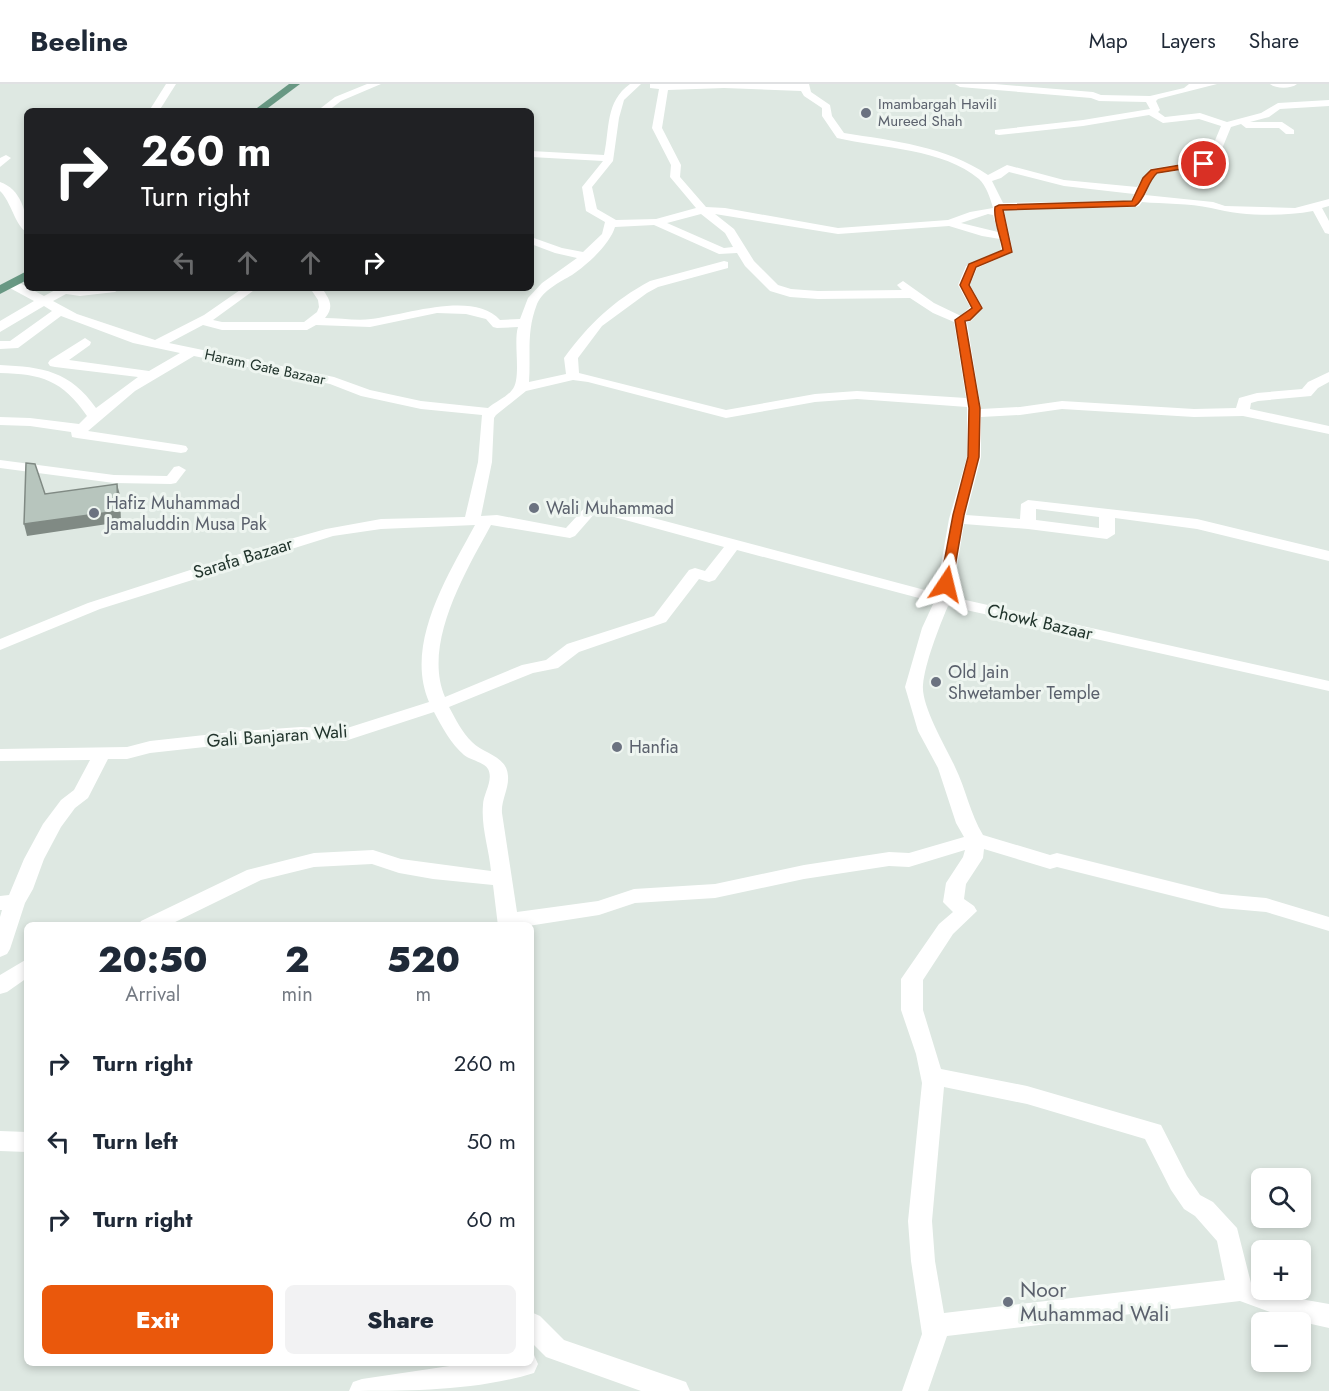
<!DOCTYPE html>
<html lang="en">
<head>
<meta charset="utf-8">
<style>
  body { margin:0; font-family:Jost,sans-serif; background:#f2f2f3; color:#1f2937; height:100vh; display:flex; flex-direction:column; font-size:22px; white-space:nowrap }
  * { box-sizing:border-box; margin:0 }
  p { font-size:20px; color:#747a83 }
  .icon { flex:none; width:33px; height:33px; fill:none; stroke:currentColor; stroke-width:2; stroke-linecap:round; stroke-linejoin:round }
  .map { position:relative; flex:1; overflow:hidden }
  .sheet { position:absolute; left:24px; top:838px; width:510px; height:444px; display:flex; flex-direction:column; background:#fff; border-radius:9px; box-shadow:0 3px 9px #0003 }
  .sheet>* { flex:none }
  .banner { position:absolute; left:24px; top:24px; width:510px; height:183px; border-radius:9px; box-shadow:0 3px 9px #0003; background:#202124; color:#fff; overflow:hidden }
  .tools { position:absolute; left:1251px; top:1084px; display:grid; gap:12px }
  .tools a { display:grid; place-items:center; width:60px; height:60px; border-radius:9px; background:#fff; box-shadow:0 3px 9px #0003; font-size:30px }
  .pin { position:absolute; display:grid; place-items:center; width:51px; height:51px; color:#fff; margin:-26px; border:3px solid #fff; border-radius:50%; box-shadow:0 2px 6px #0007 }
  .me { position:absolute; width:66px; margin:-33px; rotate:10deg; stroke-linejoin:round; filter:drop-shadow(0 0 4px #0008) }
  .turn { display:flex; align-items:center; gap:21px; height:126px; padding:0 18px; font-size:27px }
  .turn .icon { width:78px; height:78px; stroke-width:2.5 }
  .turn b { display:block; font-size:42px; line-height:51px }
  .lanes { display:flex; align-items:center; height:57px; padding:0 18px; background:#0003; justify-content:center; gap:30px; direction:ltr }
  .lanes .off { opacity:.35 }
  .eta { display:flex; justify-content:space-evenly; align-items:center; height:102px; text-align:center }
  .eta b { font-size:36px; font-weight:800; line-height:42px }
  .primary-button { display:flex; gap:12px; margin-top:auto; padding:12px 18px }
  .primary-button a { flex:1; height:69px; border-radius:9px; background:#ea580c; color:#fff; font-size:24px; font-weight:800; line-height:69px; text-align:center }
  .primary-button a+a { background:#f2f2f3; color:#1f2937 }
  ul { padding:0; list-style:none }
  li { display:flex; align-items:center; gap:18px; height:78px; padding:0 18px }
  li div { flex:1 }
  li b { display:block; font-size:22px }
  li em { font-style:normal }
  header { display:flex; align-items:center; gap:36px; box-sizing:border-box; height:84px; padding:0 30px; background:#fff; border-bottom:2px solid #e0e1e3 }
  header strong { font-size:28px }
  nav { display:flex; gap:33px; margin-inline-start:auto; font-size:21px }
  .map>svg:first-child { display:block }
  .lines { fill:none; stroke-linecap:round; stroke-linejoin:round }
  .minor { fill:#fff; fill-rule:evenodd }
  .major { fill:#689883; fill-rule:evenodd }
  .shaded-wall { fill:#808a84 }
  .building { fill:#b7c5bd; stroke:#808a84; stroke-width:1.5 }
  .route { fill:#ea580c; stroke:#983908; stroke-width:1.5 }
  .worship-dot { fill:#6b7280; stroke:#eef5f0; stroke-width:2 }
  .labels { text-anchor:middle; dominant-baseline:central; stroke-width:6; stroke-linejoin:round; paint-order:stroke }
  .far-worship-label { font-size:15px; fill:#5b616d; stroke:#eef5f0; text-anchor:start }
  .far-street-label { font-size:15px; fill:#22352d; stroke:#eef5f0 }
  .worship-label { font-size:18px; fill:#5b616d; stroke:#eef5f0; text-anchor:start }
  .street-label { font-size:18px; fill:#22352d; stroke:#eef5f0 }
  .near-worship-label { font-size:21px; fill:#5b616d; stroke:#eef5f0; text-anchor:start }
</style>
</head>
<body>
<header>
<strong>Beeline</strong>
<nav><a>Map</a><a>Layers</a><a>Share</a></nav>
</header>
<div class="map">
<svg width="1329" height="1307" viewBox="0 0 1329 1307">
  <rect width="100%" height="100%" fill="#dee8e2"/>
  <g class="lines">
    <g class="minor">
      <polygon points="166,0 176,0 159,27 149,27"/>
      <polygon points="367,0 381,0 341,17 328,27 317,27 335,13"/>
      <path d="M630,0H641L624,16L619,34L613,77L592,103L597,125L616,136L656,135L696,124L670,93L671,81L652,44L659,5L650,4V0H809L811,8L830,21L832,32L844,49C894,57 945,62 988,91L1007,81L1064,96L1137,103L1150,85L1204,76L1209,71L1221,42L1199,35L1163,39L1149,31L1083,42L999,51L995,50V46L1083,36L1150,25L1146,18L1099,17L1091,14L960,3L955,0H995L1093,8L1101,11L1150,12L1184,4L1189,0H1217L1158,15L1156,17L1160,26L1158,28L1165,33L1200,29L1227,38L1261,29L1278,19L1329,16V22L1280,25L1269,33L1250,38H1282L1294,46V50H1286L1279,44H1246L1241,40L1231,43L1219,72L1211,81L1157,90L1152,95L1145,111L1213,118L1225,122L1295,124L1329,115V122L1322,124L1329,137V150L1325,149L1313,127C1281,133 1242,132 1211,124C1189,119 1164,120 1142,118L1139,122L1135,123L1004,126L1013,168L977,184L970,201L983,224L971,237L967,238L981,325L1020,323L1062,317L1194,325L1236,324L1239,314L1257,309L1302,305L1308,298L1329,288V298L1318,304L1311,312L1258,317L1251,319L1250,325L1329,342V350L1243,332L1194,333L1062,325L1020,331L981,333V373L966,431L1020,435L1021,420L1028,416L1197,435L1329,467V477L1197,445L1115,434V450L1107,455L1028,445L964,440L952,513L1329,597V607L948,522C939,543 925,579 923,601C921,622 946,663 955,683C966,705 970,730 983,751L1050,771L1057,769L1221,810L1266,814L1329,833V847L1266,828L1221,824L1057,783L1050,785L984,765L983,774L966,800L964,815L974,822L977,827L953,850L923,896V926L941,985L1027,1002L1161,1041L1187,1092L1200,1111L1213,1118L1237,1144L1251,1199L1262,1203V1206H1271L1289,1213L1329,1220V1244L1289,1235L1240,1217L947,1252L928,1307H902L922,1250L911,1177L908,1137L922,999L916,970L901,926V895L939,840L953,828L943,818L946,799L963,773L965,766L909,783L889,782L804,795L715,814L635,819L599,831L528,842H498L493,801L433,795L399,789L372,780L314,783L261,796L167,842H138L141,837L247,786L314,769L373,766L401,775L491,787C489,765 481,743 483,721C483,710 494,696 488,685C484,678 470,676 464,671C451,660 442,643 434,628L345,657L301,655L241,659L150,669L127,675H108L88,714L75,724L61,743L44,775L33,805L25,819L10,865L7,870L0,873V833L2,826H0V812L9,811L24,775L43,740L61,716L74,706L90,676L0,677V665L127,663L150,657L241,647L301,643L344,645L429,618C404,560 448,491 475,441L381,445L333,452L100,525L0,566V555L88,519L258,464L326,445L381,435L465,433L478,378L482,331L421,325L361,312L330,300L194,272L135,307L88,347L181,361L186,362L188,365L186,368L181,369L77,354L72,353L71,348L30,342L0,341V333L30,334L79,340L87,332C62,296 42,290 0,289V281C43,283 70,287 96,324L138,293L55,283L50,282L48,279L50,276L85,254L91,258L90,261L69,276L149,287L180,269L133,259L61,232L18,264L0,265V257H10L52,227L44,222L0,248V237L34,217L8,203V197H16L44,212L59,204H121L115,208L80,212L66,210L53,217L77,230L155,256L204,231L243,204H257L213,236L222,238H304L317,228L319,223L318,216L310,204H322C329,215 335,222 325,234C340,234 357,237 371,235C405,231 474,206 500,236L520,235L528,214L542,199L577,174L555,169L531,160V153L562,164L583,168L602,150L605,138L586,127L582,103L603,77L531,73V67L604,71C610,44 605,18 630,0ZM724,4L801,7L804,12L822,24V32L837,54C881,64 944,65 979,95C986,101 991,116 993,124L970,128L948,136L838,144L725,124L706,123L680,93L681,81L662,44L668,6ZM1009,88L1064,102L1134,110L1131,117L1003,119L992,97L1001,94ZM701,130L725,149L733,163L724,164L667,139ZM715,130L838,150L949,142L982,152L1000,155L1001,166L966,182L958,201L970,223L961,232L934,219L903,197L897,201L902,206L818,207L791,205L778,201L754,177L734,145ZM988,130L993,131L998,148L961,139ZM654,141L719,170L737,169L745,182L770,207L790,213L818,215L910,214L933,229L954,238L966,314L857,307L815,310L726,326L579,289L578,274L602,242L647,209L658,203L728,184V178L724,177L650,197C613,217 589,240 564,274L566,290L529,298C531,270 526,248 537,220C543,206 560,198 572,191C587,181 610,160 615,143ZM437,229L466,230L486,235L493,243L497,244L518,243C513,259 522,295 512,306C507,313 495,318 488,324L421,317L370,306L334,293L169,259L203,241L222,246H307L316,241L370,243ZM573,296L588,298L726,334L815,318L857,315L967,323V373L949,435L936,509L593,418L588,420L566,444L497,431L481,432L492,378L494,334L496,331L526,307ZM1036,425L1099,433V444L1036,436ZM596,428L724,463L705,487L695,484L689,486L654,532L567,560L546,576L522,581L445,613C422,560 466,487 491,441L570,454L575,452ZM737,466L934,518L922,544L905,603L918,647L938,684L956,739L964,753L909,769L889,768L804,781L715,800L634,805L598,817L517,828L502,729C501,716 509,705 508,692C507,672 484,670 472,658C462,648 456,636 449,623L533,589L558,584L579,568L666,538L699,495L709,498L715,496ZM944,1003L1027,1020L1145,1055L1171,1106L1184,1125L1195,1132L1217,1157L1225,1196L944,1229L935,1177L932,1137Z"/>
      <path d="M1270,0H1297C1291,5 1276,5 1270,0Z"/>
      <polygon points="6,71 11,74 0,83 0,74"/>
      <path d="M0,98C21,105 27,129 27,148C16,144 11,117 0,107Z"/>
      <polygon points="0,376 114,391 167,392 174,383 179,382 186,386 176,399 171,400 114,399 0,384"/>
      <polygon points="27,875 27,894 7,908 0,910 0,891"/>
      <polygon points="0,1047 27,1048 27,1068 0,1067"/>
      <polygon points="531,1228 540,1232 564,1256 686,1298 690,1307 641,1307 546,1273 531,1258"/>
      <path d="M531,1270L534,1271L538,1280L534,1289C476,1307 410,1307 349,1307L353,1298L362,1295L463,1280H531Z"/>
    </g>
    <g class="major">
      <polygon points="289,0 300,0 264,27 253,27"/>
      <polygon points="27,187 27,196 0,210 0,201"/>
    </g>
  </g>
  <polygon class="shaded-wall" points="117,400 120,411 121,438 27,452 24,440"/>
  <polygon class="building" points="26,379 35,380 45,410 117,400 118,427 24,440"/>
  <path class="route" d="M1204,77L1208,80L1207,81L1157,89C1147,98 1145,116 1135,122L1003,126L1012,168L976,183L969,201L982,224L970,236L965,237L980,324L979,373L964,431L952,500L946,503L942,502L940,500L953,431L968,373L969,324L955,236L972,224L960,201L969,180L1003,166C1001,153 993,136 995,123L999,121L1132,117L1143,94L1151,86Z"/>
  <g class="worship-dot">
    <circle cx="866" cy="29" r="6"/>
    <circle cx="534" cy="424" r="6"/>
    <circle cx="94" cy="429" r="6"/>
    <circle cx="936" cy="598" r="6"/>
    <circle cx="617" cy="663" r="6"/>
    <circle cx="1008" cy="1218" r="6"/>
  </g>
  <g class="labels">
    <g class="far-worship-label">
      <text x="878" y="20">Imambargah Havili<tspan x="878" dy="17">Mureed Shah</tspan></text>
    </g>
    <g class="far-street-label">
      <text transform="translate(265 283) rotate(12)">Haram Gate Bazaar</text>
    </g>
    <g class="worship-label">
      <text x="106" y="419">Hafiz Muhammad<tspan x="106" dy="21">Jamaluddin Musa Pak</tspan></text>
      <text x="546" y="424">Wali Muhammad</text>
      <text x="948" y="588">Old Jain<tspan x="948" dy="21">Shwetamber Temple</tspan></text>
      <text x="629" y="663">Hanfia</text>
    </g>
    <g class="street-label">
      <text transform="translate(243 474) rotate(-17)">Sarafa Bazaar</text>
      <text transform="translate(1040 538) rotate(13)">Chowk Bazaar</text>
      <text transform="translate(277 652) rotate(-4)">Gali Banjaran Wali</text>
    </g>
    <g class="near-worship-label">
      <text x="1020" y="1206">Noor<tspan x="1020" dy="24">Muhammad Wali</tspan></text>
    </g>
  </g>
</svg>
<div class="tools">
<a><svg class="icon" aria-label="search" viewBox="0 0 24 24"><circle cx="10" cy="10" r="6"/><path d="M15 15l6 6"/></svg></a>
<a>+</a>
<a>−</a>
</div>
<div class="pin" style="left:1204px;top:80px;background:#d93025"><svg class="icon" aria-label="arrive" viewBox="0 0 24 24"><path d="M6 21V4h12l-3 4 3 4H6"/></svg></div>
<svg class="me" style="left:946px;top:500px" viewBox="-20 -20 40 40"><path d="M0-17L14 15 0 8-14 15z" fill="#ea580c" stroke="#fff" stroke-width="4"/></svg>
<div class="banner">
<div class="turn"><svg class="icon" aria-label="right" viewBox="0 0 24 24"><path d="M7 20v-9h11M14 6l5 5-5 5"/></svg><div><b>260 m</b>Turn right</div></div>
<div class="lanes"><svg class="icon off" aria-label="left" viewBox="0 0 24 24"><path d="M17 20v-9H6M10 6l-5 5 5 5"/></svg><svg class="icon off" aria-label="ahead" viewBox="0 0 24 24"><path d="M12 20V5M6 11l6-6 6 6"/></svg><svg class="icon off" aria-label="ahead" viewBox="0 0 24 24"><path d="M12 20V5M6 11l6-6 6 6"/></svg><svg class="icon" aria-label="right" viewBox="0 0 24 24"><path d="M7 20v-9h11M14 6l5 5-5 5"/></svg></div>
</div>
<section class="sheet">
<div class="eta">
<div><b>20:50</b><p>Arrival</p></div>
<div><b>2</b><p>min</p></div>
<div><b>520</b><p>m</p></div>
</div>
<ul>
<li><svg class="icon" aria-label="right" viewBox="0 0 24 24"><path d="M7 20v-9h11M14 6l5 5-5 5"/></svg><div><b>Turn right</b></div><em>260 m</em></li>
<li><svg class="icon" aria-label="left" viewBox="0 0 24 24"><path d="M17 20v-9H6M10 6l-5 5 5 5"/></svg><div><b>Turn left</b></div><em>50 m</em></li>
<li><svg class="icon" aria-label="right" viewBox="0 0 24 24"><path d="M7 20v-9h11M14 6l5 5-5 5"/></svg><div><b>Turn right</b></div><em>60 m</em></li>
</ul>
<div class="primary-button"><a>Exit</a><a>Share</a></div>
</section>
</div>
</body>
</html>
